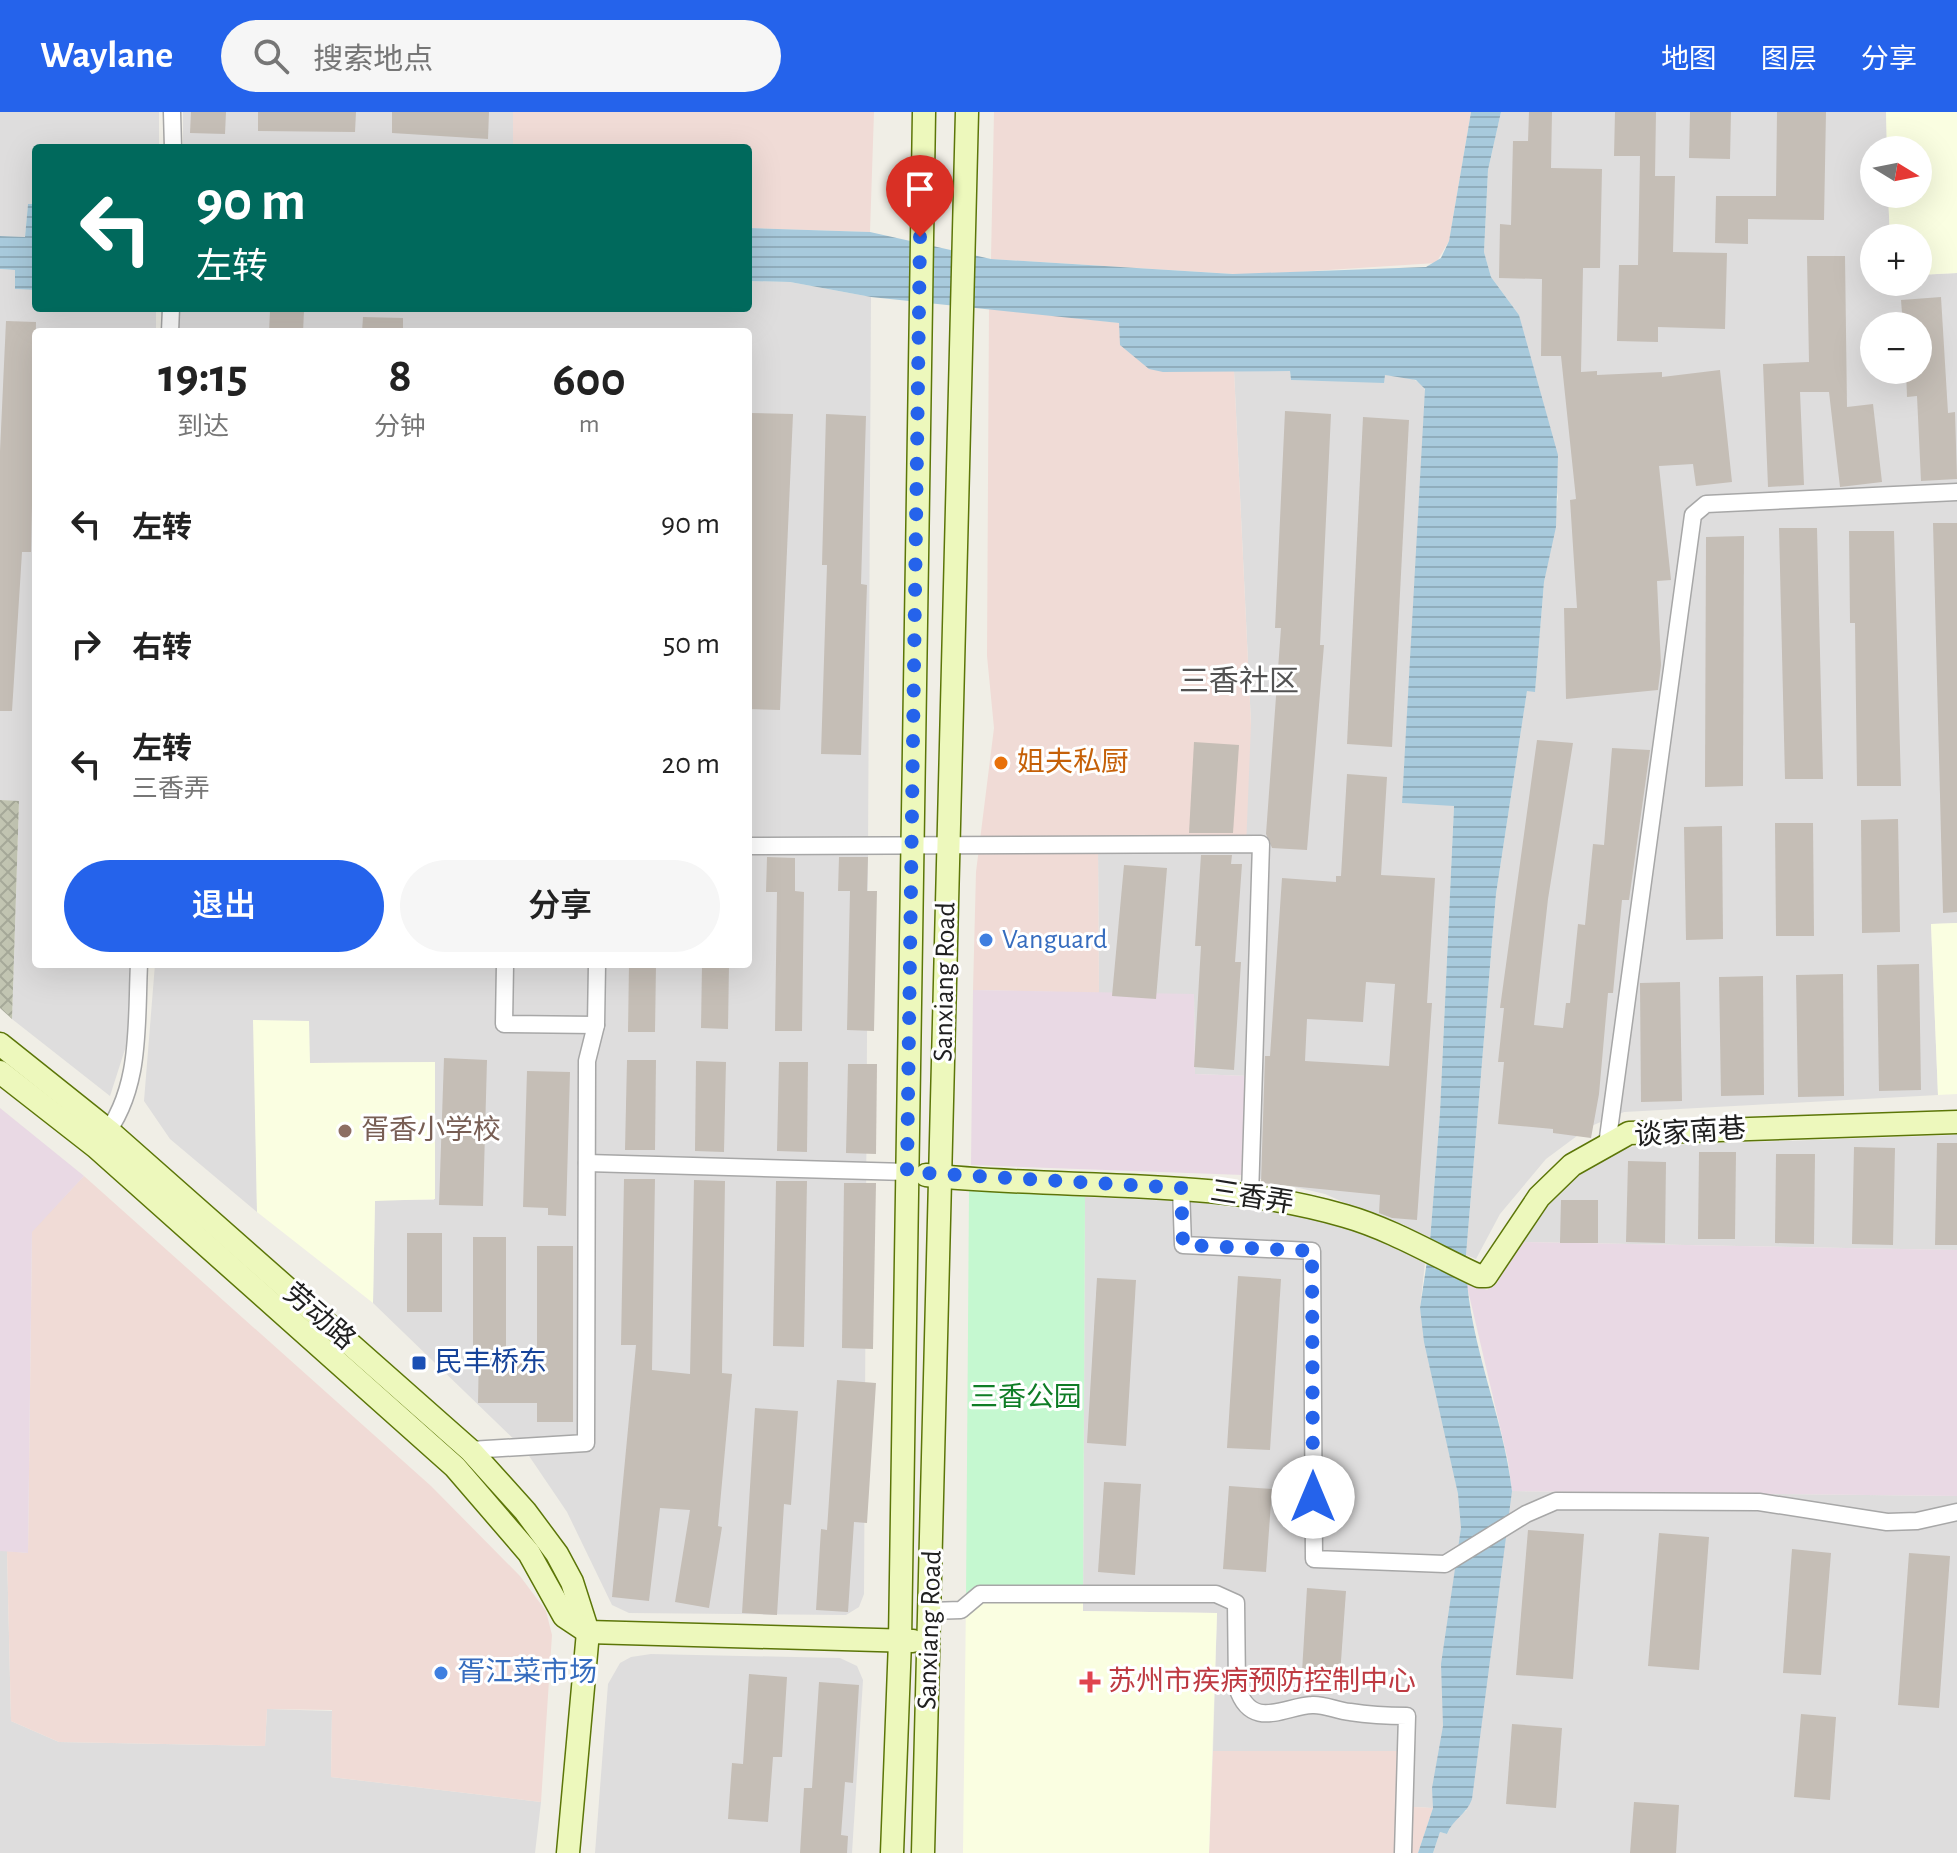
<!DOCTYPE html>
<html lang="zh">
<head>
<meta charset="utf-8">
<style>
  body { margin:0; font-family:"Alegreya Sans","Noto Sans SC",sans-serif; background:#f6f6f6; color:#222; height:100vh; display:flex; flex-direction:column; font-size:30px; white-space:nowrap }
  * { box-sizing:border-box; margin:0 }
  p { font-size:26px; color:#767676 }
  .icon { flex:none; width:44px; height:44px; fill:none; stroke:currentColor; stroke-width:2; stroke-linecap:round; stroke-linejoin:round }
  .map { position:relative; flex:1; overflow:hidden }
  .drawer { position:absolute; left:32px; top:216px; width:720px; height:640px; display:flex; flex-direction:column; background:#fff; border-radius:8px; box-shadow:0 8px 32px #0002 }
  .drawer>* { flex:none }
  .hud { position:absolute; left:32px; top:32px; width:720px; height:168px; border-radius:8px; box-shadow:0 8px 32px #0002; background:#00695c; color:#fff; overflow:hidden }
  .needle { width:52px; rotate:100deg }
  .fabs { position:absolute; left:1860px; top:24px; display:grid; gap:16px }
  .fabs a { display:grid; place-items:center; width:72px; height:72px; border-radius:50%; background:#fff; box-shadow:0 8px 32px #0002; font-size:40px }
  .pin { position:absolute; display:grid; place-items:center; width:68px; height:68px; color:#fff; margin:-82px -34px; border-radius:50% 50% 50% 0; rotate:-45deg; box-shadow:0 0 8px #0007 }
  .pin .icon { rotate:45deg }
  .me { position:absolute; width:88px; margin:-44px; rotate:0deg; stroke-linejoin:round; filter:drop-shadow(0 0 6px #0008) }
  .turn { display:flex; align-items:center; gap:28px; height:168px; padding:0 32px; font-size:36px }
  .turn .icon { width:104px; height:104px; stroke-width:2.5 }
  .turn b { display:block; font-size:56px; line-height:68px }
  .eta { display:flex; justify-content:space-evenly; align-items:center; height:136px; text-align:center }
  .eta b { font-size:48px; font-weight:600; line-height:56px }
  .button { display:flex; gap:16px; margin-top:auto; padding:16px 32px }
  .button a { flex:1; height:92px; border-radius:48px; background:#2563eb; color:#fff; font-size:32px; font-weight:600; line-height:92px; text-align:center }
  .button a+a { background:#f6f6f6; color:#222 }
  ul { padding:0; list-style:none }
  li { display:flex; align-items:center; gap:24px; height:120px; padding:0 32px }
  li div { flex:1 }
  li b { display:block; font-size:30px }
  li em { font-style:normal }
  header { display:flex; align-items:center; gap:48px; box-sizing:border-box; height:112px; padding:0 40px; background:#2563eb; color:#fff }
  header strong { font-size:38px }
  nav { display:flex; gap:44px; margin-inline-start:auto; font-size:28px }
  .search { width:560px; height:72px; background:#f6f6f6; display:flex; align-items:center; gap:20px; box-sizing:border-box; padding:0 28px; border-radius:44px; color:#767676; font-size:30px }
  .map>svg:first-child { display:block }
  .residential { fill:#dedddd; fill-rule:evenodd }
  .commercial { fill:#f0dbd6 }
  .industrial { fill:#e9d9e4 }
  .education { fill:#fafee1 }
  .construction { fill:url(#construction-cross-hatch) }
  .park { fill:#c5f8d0 }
  .water { fill:url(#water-rules) }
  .building { fill:#c5beb6; fill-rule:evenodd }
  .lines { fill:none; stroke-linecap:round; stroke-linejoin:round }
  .street-casing { stroke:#a7a7a7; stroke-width:19 }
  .secondary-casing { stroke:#5c7608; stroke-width:25 }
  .street { stroke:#fff; stroke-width:16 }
  .secondary { stroke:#edf8bc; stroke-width:22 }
  .route { stroke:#2563eb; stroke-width:14; stroke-dasharray:0 25.2 }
  .food-dot { fill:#e8710a; stroke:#fff; stroke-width:3 }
  .shop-dot { fill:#3f7fe0; stroke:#fff; stroke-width:3 }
  .education-dot { fill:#8d6e63; stroke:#fff; stroke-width:3 }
  .transit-dot { fill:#1a4fb4; stroke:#fff; stroke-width:3 }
  .health-dot { fill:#e0444e; stroke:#fff; stroke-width:3 }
  .labels { text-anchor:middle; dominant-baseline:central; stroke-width:6; stroke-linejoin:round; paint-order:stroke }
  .food-label { font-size:28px; fill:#c56008; stroke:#fff; text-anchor:start }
  .shop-label { font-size:28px; fill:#366cbe; stroke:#fff; text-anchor:start }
  .street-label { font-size:28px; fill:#202020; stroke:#fff }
  .education-label { font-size:28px; fill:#785e54; stroke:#fff; text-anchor:start }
  .transit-label { font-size:28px; fill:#164399; stroke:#fff; text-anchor:start }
  .park-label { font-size:28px; fill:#0f7d26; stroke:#fff }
  .health-label { font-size:28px; fill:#be3a42; stroke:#fff; text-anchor:start }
  .neighbourhood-label { font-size:30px; fill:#535353; stroke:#fff }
</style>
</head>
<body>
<header>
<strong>Waylane</strong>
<div class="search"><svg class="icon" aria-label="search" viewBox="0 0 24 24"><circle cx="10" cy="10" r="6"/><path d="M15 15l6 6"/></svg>搜索地点</div>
<nav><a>地图</a><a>图层</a><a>分享</a></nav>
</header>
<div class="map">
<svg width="1957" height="1741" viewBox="0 0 1957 1741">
  <defs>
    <pattern id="construction-cross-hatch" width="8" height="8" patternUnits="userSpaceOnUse" patternTransform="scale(2)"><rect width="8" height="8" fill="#c2c5b2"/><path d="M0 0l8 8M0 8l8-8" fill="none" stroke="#a6a999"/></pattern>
    <pattern id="water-rules" width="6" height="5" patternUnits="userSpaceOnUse" patternTransform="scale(2)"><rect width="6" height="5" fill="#a8cadc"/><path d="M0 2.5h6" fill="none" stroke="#90adbc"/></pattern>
  </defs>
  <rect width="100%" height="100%" fill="#f0eee6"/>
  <g class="residential">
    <polygon points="0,0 159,0 159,36 36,36 36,92 28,92 25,125 0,124"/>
    <rect x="183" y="0" width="330" height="36"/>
    <path d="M1501,0H1886L1887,38H1874V82H1888L1890,126H1874V170H1918V163L1957,161V811L1931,812L1938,983L1624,1000L1589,1015L1546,1047L1500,1102L1476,1147L1466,1143L1496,782L1527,578L1535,579L1544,470L1558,385L1519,203L1491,165L1484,140L1488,58ZM1874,214H1918V258H1874Z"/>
    <polygon points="0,157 15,158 16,177 36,178 36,196 156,196 156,220 36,220 36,852 132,852 127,931 110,984 12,907 19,690 0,688"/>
    <polygon points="748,169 790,170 871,185 864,1482 859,1495 846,1503 629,1501 612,1493 567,1400 525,1338 373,1191 375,1088 434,1088 434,950 310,951 254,908 257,1100 170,1027 144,989 155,852 748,852 748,220 179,220 179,196 748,196"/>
    <polygon points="1290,258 1291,268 1384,270 1384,263 1409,265 1422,272 1427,283 1402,691 1454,693 1440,1000 1430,1129 1325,1082 1243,1063 1248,964 1195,962 1194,883 1099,881 1098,735 1251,612 1234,259"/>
    <polygon points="1957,1023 1957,1138 1520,1130 1536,1100 1579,1059 1619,1038 1637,1034"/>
    <polygon points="1085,1085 1195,1090 1321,1107 1362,1120 1425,1151 1420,1196 1458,1382 1512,1379 1957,1384 1957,1741 1433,1741 1440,1720 1447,1722 1455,1707 1467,1698 1397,1694 1397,1639 1213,1639 1217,1501 1083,1499"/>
    <polygon points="0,1439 7,1439 11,1609 59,1630 265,1634 267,1597 332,1599 331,1665 541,1690 535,1741 0,1741"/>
    <polygon points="651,1542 840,1546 857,1554 863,1568 852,1741 595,1741 608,1572 620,1551 631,1545"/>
  </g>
  <g class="commercial">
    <polygon points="513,0 874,0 870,120 748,116 748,36 513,36"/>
    <polygon points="994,0 1471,0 1449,129 1436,151 1250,163 991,147"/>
    <polygon points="989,195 1119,211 1150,257 1234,259 1251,612 1246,736 1098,735 1099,881 973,878 976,760 994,616 987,544"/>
    <polygon points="84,1064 431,1374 520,1464 546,1499 552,1523 541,1690 331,1665 332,1598 267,1597 265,1634 59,1630 11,1609 7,1439 28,1441 32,1119"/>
    <polygon points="1213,1639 1397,1639 1397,1694 1433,1696 1418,1741 1209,1741"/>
  </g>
  <g class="industrial">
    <polygon points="973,878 1194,882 1195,962 1249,964 1243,1063 971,1053"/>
    <polygon points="0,996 84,1064 32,1120 28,1441 0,1439"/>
    <polygon points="1520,1130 1957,1138 1957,1384 1512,1379 1508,1349 1466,1170 1487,1178 1497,1171"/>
  </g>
  <g class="education">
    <polygon points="1886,0 1957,0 1957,161 1918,163 1918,126 1890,126 1888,82 1918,82 1918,38 1887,38"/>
    <polygon points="1957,811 1957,982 1938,983 1931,812"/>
    <polygon points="253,908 309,909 310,951 435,950 435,1087 375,1089 373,1191 257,1100"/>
    <polygon points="966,1487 1083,1487 1083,1499 1217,1501 1209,1741 963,1741"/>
  </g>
  <polygon class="construction" points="0,688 19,689 12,907 0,896"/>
  <polygon class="park" points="969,1079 1085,1085 1083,1487 966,1487"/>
  <g class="water">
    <path d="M1471,0H1501L1488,58L1484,140L1491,165L1519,203L1558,343L1556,415L1544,470L1535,580L1527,579L1496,782L1466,1143C1465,1224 1503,1300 1512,1379L1472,1687C1467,1702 1453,1707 1447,1722L1440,1720L1433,1741H1418L1433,1696L1432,1676L1443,1614L1441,1552L1461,1416L1458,1382L1424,1230L1420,1196L1430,1129L1440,1000L1454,694L1402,691L1425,277L1416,268L1385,263L1384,271L1291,268L1290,259L1163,260L1149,257L1120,233L1119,211L871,185L790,170L748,169V116L870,120L991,147L1233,162L1426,155L1441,146L1449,129Z"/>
    <polygon points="28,92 36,92 36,178 15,177 15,158 0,157 0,124 25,125"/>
  </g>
  <g class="building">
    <polygon points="191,0 226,0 225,22 190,21"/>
    <polygon points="258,0 356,0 355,20 258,19"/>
    <polygon points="392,0 489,0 488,27 392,21"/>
    <polygon points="1529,0 1552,0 1551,56 1602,57 1600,156 1583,156 1581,260 1597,259 1597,263 1662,260 1662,265 1720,258 1732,370 1696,374 1693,352 1659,354 1671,468 1657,469 1661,553 1658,578 1566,587 1564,496 1577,496 1570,388 1576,387 1561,244 1541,244 1542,167 1499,166 1500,112 1511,113 1513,29 1528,29"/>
    <polygon points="1615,0 1656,0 1655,64 1675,64 1673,140 1727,141 1725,217 1658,215 1658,230 1617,229 1619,153 1638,153 1640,44 1614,44"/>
    <polygon points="1690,0 1731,0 1730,47 1689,46"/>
    <polygon points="1777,0 1826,0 1824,108 1748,107 1748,132 1715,131 1716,84 1776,84"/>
    <polygon points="1807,144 1845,144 1847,295 1873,292 1882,370 1840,375 1829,280 1800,280 1804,373 1768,375 1763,252 1809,250"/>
    <polygon points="1941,185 1948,301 1955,300 1957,367 1921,369 1917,284 1907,285 1906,258 1918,258 1918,214 1903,214 1901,188"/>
    <polygon points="270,199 304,199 303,220 269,220"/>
    <polygon points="363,205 403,206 403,220 362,220"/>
    <polygon points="6,209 36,210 31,440 22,440 12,599 0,599 0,339"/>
    <polygon points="1285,299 1331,302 1320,533 1324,533 1307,738 1272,736 1266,722 1281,516 1275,516"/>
    <polygon points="750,301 793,302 780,598 748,597"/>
    <polygon points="826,302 866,304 861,472 867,473 861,643 821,642 827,453 822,453"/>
    <polygon points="1363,305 1409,308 1392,635 1347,632"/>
    <polygon points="1933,411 1957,411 1957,800 1943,801"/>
    <polygon points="1779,416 1817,416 1823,667 1785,667"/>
    <polygon points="1849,419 1894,419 1901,674 1857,674 1855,511 1850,511"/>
    <polygon points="1744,424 1743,674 1705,675 1706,425"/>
    <polygon points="1537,628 1573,631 1548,787 1534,913 1563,916 1566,891 1570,891 1578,812 1585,813 1593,732 1604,733 1612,636 1650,638 1629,788 1622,788 1613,881 1608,881 1599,982 1591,1026 1553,1021 1553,1017 1498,1012 1504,950 1498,950 1504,896 1500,896"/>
    <polygon points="1194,630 1239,633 1233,721 1189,721"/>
    <path d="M1347,662L1387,665L1381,763L1435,766L1427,891H1432L1417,1108L1392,1106L1379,1101L1380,1083L1261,1071L1265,944H1270L1282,766L1336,770V764H1341ZM1366,870L1395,872L1389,954L1305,949L1307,907L1363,910Z"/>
    <polygon points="1898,707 1900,820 1862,821 1861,708"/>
    <polygon points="1775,711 1813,711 1814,824 1776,824"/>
    <polygon points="1722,714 1723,827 1686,828 1684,715"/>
    <polygon points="1201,743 1232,743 1231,752 1242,752 1235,850 1241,850 1234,958 1194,955 1201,834 1195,834"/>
    <polygon points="767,745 795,746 795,779 804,780 802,919 775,919 777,780 766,780"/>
    <polygon points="839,745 868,745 867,779 877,779 874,919 847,918 850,779 838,779"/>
    <polygon points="1124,753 1167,756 1156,887 1112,884"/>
    <polygon points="629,852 656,852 655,920 628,920"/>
    <polygon points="702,852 729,852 728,917 701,916"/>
    <polygon points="1919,852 1921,978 1879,979 1877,853"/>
    <polygon points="1843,862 1844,984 1798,985 1796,863"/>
    <polygon points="1763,864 1764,983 1721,984 1719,865"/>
    <polygon points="1680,870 1682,989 1641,990 1640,871"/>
    <polygon points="444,946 487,948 483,1094 439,1093"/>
    <polygon points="627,948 656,948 655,1038 625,1038"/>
    <polygon points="696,949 726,950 724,1040 695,1039"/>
    <polygon points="779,950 808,950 807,1040 777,1039"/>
    <polygon points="848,952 877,952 876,1042 846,1041"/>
    <polygon points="527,959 570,960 566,1104 548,1103 548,1096 523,1095"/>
    <polygon points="1937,1031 1957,1031 1957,1133 1935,1133"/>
    <polygon points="1854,1035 1895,1036 1893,1133 1852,1132"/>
    <polygon points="1699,1040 1736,1040 1735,1127 1698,1127"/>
    <polygon points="1776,1042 1815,1042 1814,1132 1775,1131"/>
    <polygon points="1628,1049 1666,1050 1665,1131 1626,1130"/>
    <polygon points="624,1067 655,1067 652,1258 690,1262 694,1068 725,1069 722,1261 732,1262 718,1414 722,1415 709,1496 675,1490 690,1398 660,1396 649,1489 612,1485 636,1233 621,1233"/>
    <polygon points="776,1069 807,1069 804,1235 773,1234"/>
    <polygon points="844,1071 876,1071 873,1237 842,1236"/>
    <polygon points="1561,1088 1598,1088 1598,1131 1560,1131"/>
    <rect x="407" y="1121" width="35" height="79"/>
    <polygon points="473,1125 506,1125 506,1249 537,1249 537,1134 573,1134 573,1310 537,1310 537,1291 478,1291 479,1238 473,1238"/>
    <polygon points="1238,1164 1281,1167 1270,1338 1227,1336"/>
    <polygon points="1097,1166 1136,1168 1126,1334 1087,1331"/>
    <polygon points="837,1268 876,1271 867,1411 854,1410 848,1500 816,1498 821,1417 827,1418"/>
    <polygon points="755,1296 798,1299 791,1393 784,1392 777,1503 742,1501"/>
    <polygon points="1104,1370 1141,1372 1135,1463 1098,1460"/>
    <polygon points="1229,1374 1272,1377 1266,1460 1223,1457"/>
    <polygon points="1528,1418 1584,1422 1573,1567 1516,1563"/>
    <polygon points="1659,1421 1709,1425 1699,1558 1648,1554"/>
    <polygon points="1792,1437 1831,1441 1821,1563 1783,1561"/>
    <polygon points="1909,1441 1950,1444 1939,1596 1898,1593"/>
    <polygon points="1307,1476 1346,1479 1340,1563 1302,1560"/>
    <polygon points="749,1562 787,1565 782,1645 773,1645 768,1710 728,1707 732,1651 743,1652"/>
    <polygon points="819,1570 859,1573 853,1671 845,1670 841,1723 848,1724 847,1741 800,1741 804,1676 812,1676"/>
    <polygon points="1801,1602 1836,1605 1830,1688 1794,1685"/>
    <polygon points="1512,1612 1562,1616 1556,1696 1506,1692"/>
    <polygon points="1634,1690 1679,1693 1676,1741 1630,1741"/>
  </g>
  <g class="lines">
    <g class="street-casing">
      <g id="street">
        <polyline points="172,0 173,36"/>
        <polyline points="170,220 171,196"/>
        <polyline points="748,734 1261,732 1250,1084"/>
        <polyline points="505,852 504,912 596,913"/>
        <path d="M102,1027C142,978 136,912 139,852"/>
        <polyline points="1607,1033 1693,403 1706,392 1957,380"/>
        <polyline points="587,1051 907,1060"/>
        <polyline points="1181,1076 1183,1133 1312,1139 1314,1447 1445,1452 1526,1402 1556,1389 1759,1390 1887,1410 1917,1409 1957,1400"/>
        <polyline points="470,1338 586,1331 587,949 596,913 597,852"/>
        <path d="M930,1499L961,1498L980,1482H1216L1236,1491L1237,1575C1251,1620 1285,1594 1312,1593C1324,1592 1337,1599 1350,1600C1369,1603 1388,1604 1407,1604L1403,1741"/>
      </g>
    </g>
    <g class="secondary-casing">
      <g id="secondary">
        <polyline points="0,932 109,1019 470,1338 525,1399 557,1442 572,1470 588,1520 568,1741"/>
        <polyline points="0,960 96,1035 455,1355 529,1441 564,1504 588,1520 913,1529"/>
        <path d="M926,1063C1066,1078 1208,1064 1345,1104C1391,1117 1436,1144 1479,1164H1486L1539,1085L1572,1053L1629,1021L1957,1010"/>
        <polyline points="892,1741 900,1529 924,0"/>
        <polyline points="923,1741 967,0"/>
      </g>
    </g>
    <use href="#street" class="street"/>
    <use href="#secondary" class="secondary"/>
  </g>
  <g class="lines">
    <polyline class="route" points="920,125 907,1060 1181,1076 1183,1133 1312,1139 1313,1385"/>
  </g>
  <circle class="food-dot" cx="1001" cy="651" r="8"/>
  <g class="shop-dot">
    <circle cx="986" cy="828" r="8"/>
    <circle cx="441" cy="1561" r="8"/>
  </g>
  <circle class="education-dot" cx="345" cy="1019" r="8"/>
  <rect class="transit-dot" x="411" y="1243" width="16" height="16" rx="4"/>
  <path class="health-dot" d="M1086 1558h8v8h8v8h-8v8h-8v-8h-8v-8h8z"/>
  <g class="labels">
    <g class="food-label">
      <text x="1017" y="651">姐夫私厨</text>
    </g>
    <g class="shop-label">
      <text x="1002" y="828">Vanguard</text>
      <text x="457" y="1561">胥江菜市场</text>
    </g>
    <g class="street-label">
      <text transform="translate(945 870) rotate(-89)">Sanxiang Road</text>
      <text transform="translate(1690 1021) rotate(-4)">谈家南巷</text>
      <text transform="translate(1252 1086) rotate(9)">三香弄</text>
      <text transform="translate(319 1205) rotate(41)">劳动路</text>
      <text transform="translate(930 1518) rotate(-88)">Sanxiang Road</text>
    </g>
    <g class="education-label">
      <text x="361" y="1019">胥香小学校</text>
    </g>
    <g class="transit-label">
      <text x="435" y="1251">民丰桥东</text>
    </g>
    <g class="park-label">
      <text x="1026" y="1286">三香公园</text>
    </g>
    <g class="health-label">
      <text x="1108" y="1570">苏州市疾病预防控制中心</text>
    </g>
    <g class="neighbourhood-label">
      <text x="1239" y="570">三香社区</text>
    </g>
  </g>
</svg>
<div class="fabs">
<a><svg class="needle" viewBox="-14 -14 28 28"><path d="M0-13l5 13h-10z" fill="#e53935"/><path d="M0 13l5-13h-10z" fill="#767676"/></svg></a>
<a>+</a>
<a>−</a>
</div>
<div class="pin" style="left:920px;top:125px;background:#d93025"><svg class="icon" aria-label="arrive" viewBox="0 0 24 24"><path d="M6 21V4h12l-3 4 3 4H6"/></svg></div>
<svg class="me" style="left:1313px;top:1385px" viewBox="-20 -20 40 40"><circle r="19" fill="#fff"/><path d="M0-13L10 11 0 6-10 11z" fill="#2563eb"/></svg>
<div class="hud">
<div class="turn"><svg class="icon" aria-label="left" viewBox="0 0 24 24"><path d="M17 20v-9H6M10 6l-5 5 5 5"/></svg><div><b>90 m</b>左转</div></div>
</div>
<section class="drawer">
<div class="eta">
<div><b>19:15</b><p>到达</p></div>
<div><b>8</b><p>分钟</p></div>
<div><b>600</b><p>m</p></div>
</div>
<ul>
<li><svg class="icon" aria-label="left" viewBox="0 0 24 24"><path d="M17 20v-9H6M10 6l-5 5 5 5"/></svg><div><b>左转</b></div><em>90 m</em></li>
<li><svg class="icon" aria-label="right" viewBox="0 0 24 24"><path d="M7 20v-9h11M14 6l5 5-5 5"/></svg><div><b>右转</b></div><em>50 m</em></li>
<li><svg class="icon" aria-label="left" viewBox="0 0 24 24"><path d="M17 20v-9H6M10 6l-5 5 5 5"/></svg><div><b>左转</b><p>三香弄</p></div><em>20 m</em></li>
</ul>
<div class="button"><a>退出</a><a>分享</a></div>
</section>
</div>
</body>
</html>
